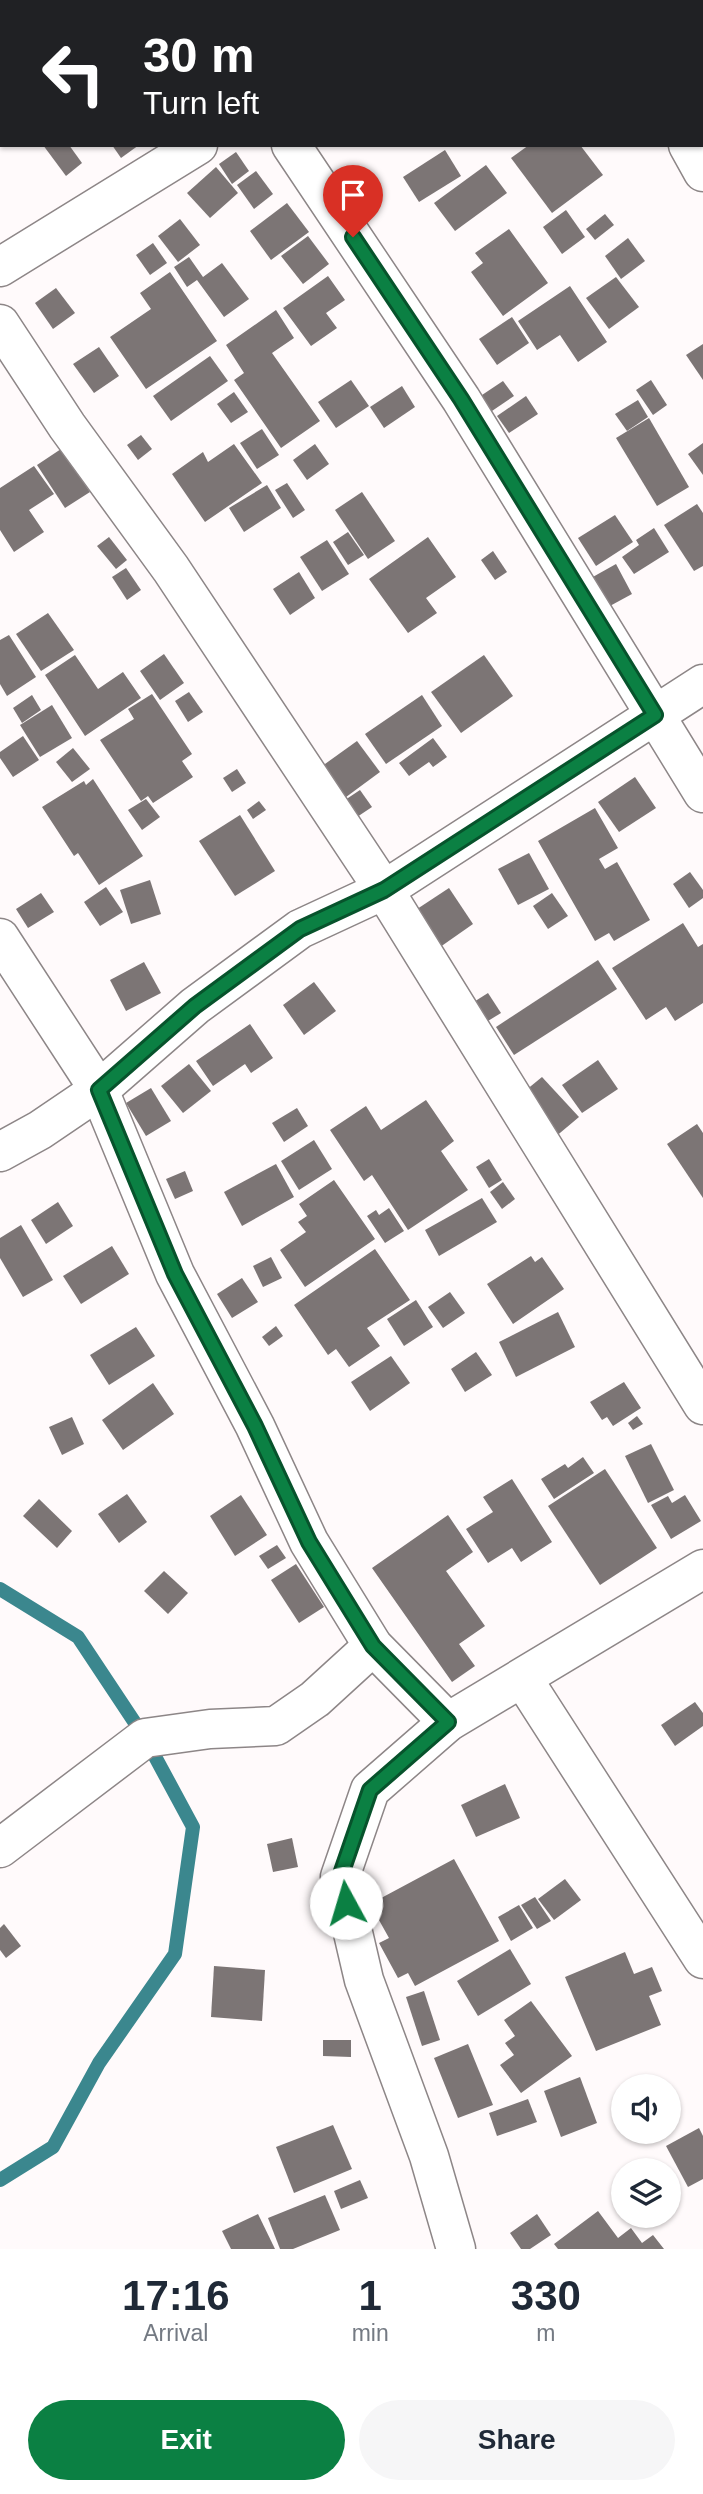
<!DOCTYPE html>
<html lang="en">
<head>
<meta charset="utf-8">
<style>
  body { margin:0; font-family:Arial,sans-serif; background:#f6f6f7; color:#1f2937; height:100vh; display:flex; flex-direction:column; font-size:26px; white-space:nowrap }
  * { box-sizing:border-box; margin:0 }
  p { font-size:23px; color:#747a83 }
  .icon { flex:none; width:38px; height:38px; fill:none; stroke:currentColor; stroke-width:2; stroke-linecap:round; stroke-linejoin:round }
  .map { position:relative; height:2249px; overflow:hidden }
  .panel { display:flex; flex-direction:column; background:#fff; flex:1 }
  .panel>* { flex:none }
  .banner { position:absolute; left:0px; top:0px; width:704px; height:147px; box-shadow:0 2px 5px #0004; background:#202124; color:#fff; overflow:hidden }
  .fabs { position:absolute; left:611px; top:2074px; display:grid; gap:14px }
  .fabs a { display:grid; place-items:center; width:70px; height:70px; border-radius:50%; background:#fff; box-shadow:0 2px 5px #0004; font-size:35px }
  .pin { position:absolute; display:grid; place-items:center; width:60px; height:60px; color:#fff; margin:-72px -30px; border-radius:50% 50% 50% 0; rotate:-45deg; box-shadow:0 0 7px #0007 }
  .pin .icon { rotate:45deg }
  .me { position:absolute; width:77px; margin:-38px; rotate:354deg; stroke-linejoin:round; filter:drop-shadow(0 0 5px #0008) }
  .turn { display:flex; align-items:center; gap:24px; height:147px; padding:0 28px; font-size:32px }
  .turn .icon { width:91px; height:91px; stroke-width:2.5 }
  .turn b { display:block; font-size:49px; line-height:60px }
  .eta { display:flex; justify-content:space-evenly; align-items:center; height:119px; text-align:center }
  .eta b { font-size:42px; font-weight:700; line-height:49px }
  .primary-button { display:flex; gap:14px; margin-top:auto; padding:14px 28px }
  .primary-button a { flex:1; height:80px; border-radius:42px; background:#0b8043; color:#fff; font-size:28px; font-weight:700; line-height:80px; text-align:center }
  .primary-button a+a { background:#f6f6f7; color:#1f2937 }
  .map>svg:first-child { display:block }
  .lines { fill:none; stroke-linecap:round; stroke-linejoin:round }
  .stream { stroke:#3b878e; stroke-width:14 }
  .building { fill:#7c7575 }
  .street-casing { stroke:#8d8687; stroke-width:41 }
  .street { stroke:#fff; stroke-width:38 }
  .route-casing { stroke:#07532c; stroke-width:18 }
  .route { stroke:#0b8043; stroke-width:12 }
</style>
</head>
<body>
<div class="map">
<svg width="703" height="2249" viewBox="0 0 703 2249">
  <rect width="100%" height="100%" fill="#fffafb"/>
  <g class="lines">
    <polyline class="stream" points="0,1589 78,1637 145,1738 193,1827 175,1954 99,2063 53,2147 0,2180"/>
  </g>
  <g class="building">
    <polygon points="43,145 69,145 82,163 66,176"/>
    <polygon points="112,145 139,145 121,158"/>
    <polygon points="529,145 580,145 603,175 552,213 511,158"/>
    <polygon points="445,150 461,176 419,202 403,177"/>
    <polygon points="236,152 249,171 232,184 219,164"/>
    <polygon points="486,165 507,193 455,231 434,203"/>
    <polygon points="216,167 238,193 210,218 187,193"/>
    <polygon points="256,171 273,194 254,209 237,185"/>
    <polygon points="287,203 309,232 271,260 250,231"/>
    <polygon points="566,210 585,237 562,254 543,227"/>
    <polygon points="605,214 614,225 595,240 586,229"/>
    <polygon points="180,219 200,245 178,262 158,236"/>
    <polygon points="509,229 548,283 503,316 471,272 483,263 475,253"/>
    <polygon points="308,236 329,264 303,284 281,256"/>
    <polygon points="628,238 645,261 621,279 605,256"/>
    <polygon points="153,243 167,263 150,275 136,255"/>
    <polygon points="189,257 203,277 222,263 249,299 224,317 197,280 187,287 174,267"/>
    <polygon points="170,272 217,341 146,389 110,337 151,309 140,293"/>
    <polygon points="328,276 345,300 326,313 337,328 311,346 283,308"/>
    <polygon points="616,277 639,307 609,329 586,298"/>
    <polygon points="570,286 607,342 578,362 560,335 537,350 518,321"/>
    <polygon points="56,288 75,313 53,329 35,303"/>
    <polygon points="276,310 294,338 272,353 320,421 281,448 234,380 244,373 226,345"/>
    <polygon points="512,317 529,343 497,365 479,339"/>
    <polygon points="703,344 703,380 686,355"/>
    <polygon points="99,347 119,376 94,393 73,364"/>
    <polygon points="210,356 228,381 171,421 153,396"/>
    <polygon points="351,380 369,406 336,428 318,402"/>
    <polygon points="651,380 667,405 653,415 636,390"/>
    <polygon points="503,381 514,396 489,413 479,397"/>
    <polygon points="402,386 415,407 384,428 370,407"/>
    <polygon points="234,392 248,412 231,423 217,404"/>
    <polygon points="526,396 538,414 509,433 497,416"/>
    <polygon points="638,400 648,417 627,431 615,414"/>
    <polygon points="649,418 689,487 657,506 616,438"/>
    <polygon points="262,429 279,455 257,469 240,443"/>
    <polygon points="141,435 152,449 138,460 127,445"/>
    <polygon points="703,443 703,475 688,454"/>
    <polygon points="234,444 262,483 205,522 172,474 203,452 208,462"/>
    <polygon points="315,444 329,464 307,480 293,460"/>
    <polygon points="61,449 90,492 65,508 37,465"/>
    <polygon points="34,466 54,494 29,510 44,532 14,552 0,530 0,488"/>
    <polygon points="287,483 305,510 293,518 275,490"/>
    <polygon points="267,485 281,508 244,532 229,508"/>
    <polygon points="362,492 395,541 368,559 335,510"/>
    <polygon points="697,504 703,513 703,566 694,571 664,525"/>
    <polygon points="615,515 633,542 596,566 578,538"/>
    <polygon points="654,528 669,552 634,574 622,557 639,545 636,540"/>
    <polygon points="348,532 364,555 348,565 333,542"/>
    <polygon points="109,537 127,560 116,569 97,546"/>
    <polygon points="428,537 456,577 426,598 437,613 408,633 369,579"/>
    <polygon points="327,540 349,574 322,591 300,557"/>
    <polygon points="493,551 507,572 495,580 481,560"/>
    <polygon points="616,564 632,594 608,607 591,578"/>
    <polygon points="126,568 141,590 127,600 112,577"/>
    <polygon points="299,572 315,598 290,615 273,589"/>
    <polygon points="48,613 74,650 41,671 16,634"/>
    <polygon points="9,635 36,677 7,696 0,684 0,640"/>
    <polygon points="164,654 184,683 160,700 140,671"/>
    <polygon points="75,655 98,689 123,672 141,698 85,736 45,675"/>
    <polygon points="484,655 513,696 461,733 431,692"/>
    <polygon points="189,692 203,712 188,722 175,701"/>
    <polygon points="152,694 192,754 182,761 193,777 153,803 148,796 141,801 100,740 134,719 128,709"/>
    <polygon points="32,695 41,710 22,723 13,708"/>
    <polygon points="422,695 442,726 386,764 365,734"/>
    <polygon points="52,705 72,738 40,757 20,725"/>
    <polygon points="23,736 39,760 13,777 0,758 0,752"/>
    <polygon points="433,738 447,757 433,767 429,762 409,776 399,763"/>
    <polygon points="357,741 380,772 342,800 318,769"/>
    <polygon points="73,748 90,769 72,782 56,762"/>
    <polygon points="237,769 246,783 232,792 223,778"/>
    <polygon points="635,777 656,808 619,832 598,802"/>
    <polygon points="93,779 143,856 99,885 78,853 74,856 42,807 84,781 86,785"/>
    <polygon points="360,790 372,807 351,821 339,804"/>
    <polygon points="146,799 160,817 142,830 128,810"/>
    <polygon points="259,801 266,810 253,819 247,810"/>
    <polygon points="595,808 618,848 599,859 605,869 617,862 650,920 614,941 609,933 595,941 538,841"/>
    <polygon points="240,815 275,871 235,896 199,841"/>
    <polygon points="529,853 549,889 518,905 498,869"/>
    <polygon points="690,872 703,890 703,898 689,908 673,884"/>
    <polygon points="150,880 161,914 131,924 120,890"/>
    <polygon points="106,887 123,912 100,926 84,902"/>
    <polygon points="449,888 473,924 433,952 408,915"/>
    <polygon points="41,893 54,912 28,928 16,909"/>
    <polygon points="552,893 568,916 548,929 533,906"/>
    <polygon points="683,923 698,947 703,944 703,1003 675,1021 666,1007 646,1020 612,968"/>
    <polygon points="598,960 617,989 514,1055 496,1027"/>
    <polygon points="144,962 161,993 126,1011 110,980"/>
    <polygon points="314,982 336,1011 304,1035 283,1005"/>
    <polygon points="488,993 501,1013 483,1024 469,1005"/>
    <polygon points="250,1024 273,1058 251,1073 245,1064 213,1086 196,1061"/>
    <polygon points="598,1060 618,1089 582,1113 562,1085"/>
    <polygon points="189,1064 211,1091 183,1113 161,1086"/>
    <polygon points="542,1077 579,1117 554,1138 520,1095"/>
    <polygon points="151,1088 171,1121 146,1136 126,1103"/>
    <polygon points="426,1100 454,1141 441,1151 468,1190 408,1230 372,1175 364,1181 330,1130 366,1106 381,1130"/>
    <polygon points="297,1108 308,1126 284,1142 272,1123"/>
    <polygon points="697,1124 703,1133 703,1198 667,1144"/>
    <polygon points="314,1140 332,1169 299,1190 281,1161"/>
    <polygon points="489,1159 502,1180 489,1188 476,1167"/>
    <polygon points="276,1164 294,1197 242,1226 224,1192"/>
    <polygon points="185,1171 193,1191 175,1199 166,1179"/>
    <polygon points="334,1180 375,1239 305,1287 280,1250 306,1232 298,1222 307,1216 299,1204"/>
    <polygon points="503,1182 515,1199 502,1209 490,1192"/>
    <polygon points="482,1198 497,1222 439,1256 425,1230"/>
    <polygon points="58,1202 73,1226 46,1244 31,1220"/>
    <polygon points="389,1208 404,1231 385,1243 367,1216 376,1210 379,1215"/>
    <polygon points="21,1225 53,1280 23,1297 0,1258 0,1238"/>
    <polygon points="112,1246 129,1274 81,1304 63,1276"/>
    <polygon points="375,1249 410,1300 367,1328 380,1346 349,1367 336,1349 328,1355 294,1305"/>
    <polygon points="531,1256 535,1262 542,1257 564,1289 513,1324 487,1284"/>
    <polygon points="271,1257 282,1278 263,1287 253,1266"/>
    <polygon points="242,1278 258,1302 232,1318 217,1294"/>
    <polygon points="450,1292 465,1313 443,1328 428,1307"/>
    <polygon points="416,1300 433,1327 404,1346 387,1319"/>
    <polygon points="558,1312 575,1347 516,1377 499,1342"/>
    <polygon points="276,1326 283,1336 269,1346 262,1337"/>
    <polygon points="136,1327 155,1356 109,1385 90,1355"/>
    <polygon points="476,1352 492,1375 465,1392 451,1369"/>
    <polygon points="391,1356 410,1383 370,1411 351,1382"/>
    <polygon points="624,1382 641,1408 613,1426 607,1417 602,1420 590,1402"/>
    <polygon points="153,1383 174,1414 123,1450 102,1420"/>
    <polygon points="637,1416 643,1424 633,1430 628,1423"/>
    <polygon points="72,1417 84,1444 62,1455 49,1427"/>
    <polygon points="651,1444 674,1490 648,1503 625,1456"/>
    <polygon points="583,1457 594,1473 554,1499 541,1479 565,1464 568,1468"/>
    <polygon points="605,1469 657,1548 600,1585 548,1506"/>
    <polygon points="512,1479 552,1542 521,1562 512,1548 488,1563 466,1529 493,1512 483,1497"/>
    <polygon points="127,1494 147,1522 119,1543 98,1514"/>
    <polygon points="241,1495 267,1535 235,1556 210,1516"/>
    <polygon points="685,1495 701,1521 671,1539 651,1505 668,1496 672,1503"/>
    <polygon points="39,1499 72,1531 57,1548 23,1516"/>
    <polygon points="448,1515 473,1552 446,1571 485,1626 459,1644 475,1666 452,1682 372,1568"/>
    <polygon points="277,1545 286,1558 268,1569 259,1556"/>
    <polygon points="296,1564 324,1607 299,1623 271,1580"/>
    <polygon points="164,1571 188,1593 168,1614 144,1591"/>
    <polygon points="695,1702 703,1713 703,1726 675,1746 661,1725"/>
    <polygon points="505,1784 520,1818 476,1837 461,1805"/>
    <polygon points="292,1838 298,1867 273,1872 267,1844"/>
    <polygon points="454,1859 499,1941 415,1986 408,1973 398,1978 379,1943 389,1938 370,1904"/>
    <polygon points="565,1879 581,1900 554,1920 538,1899"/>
    <polygon points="535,1897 551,1921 537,1929 521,1905"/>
    <polygon points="519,1905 533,1928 511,1941 498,1917"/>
    <polygon points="4,1924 21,1946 6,1958 0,1950 0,1928"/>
    <polygon points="510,1949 531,1984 478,2016 457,1981"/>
    <polygon points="625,1952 634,1974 652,1967 662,1991 649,1996 661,2025 596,2051 565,1977"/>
    <polygon points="214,1966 265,1970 262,2021 211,2017"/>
    <polygon points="424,1991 440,2040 422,2046 406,1997"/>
    <polygon points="531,2001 572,2056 521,2093 500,2065 514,2055 505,2043 515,2036 504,2020"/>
    <polygon points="323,2040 351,2040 351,2057 323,2056"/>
    <polygon points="468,2044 493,2105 458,2118 434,2058"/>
    <polygon points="580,2077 597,2123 561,2137 544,2091"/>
    <polygon points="528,2099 537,2122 497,2136 489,2113"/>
    <polygon points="333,2125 352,2169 294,2193 276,2147"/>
    <polygon points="699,2128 703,2136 703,2179 688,2187 666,2146"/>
    <polygon points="636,2132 653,2132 655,2136 640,2141"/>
    <polygon points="360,2180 368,2198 341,2209 334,2191"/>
    <polygon points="325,2195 340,2230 293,2249 280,2249 268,2218"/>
    <polygon points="598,2211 618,2238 631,2228 642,2243 653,2235 664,2249 558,2249 554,2244"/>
    <polygon points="258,2214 275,2249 231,2249 222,2231"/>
    <polygon points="537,2214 551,2235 530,2249 521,2249 510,2233"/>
  </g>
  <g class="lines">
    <g class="street-casing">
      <g id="street">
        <polyline points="191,0 192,2"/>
        <polyline points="603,0 604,2"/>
        <polyline points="409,2 412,0"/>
        <polyline points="291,145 461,399 703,793"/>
        <polyline points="688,145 703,172"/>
        <polyline points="0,267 198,145"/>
        <polyline points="0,324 67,426 171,569 384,890 703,1405"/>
        <polyline points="0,938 99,1090 175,1274 255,1426 309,1542 373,1646 448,1722"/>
        <polyline points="0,1152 40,1130 99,1090 195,1006 300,929 384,890 703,684"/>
        <polyline points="523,1679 703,1959"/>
        <polyline points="0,1848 145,1738 210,1729 276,1726 315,1699 373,1646"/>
        <polyline points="456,2249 429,2156 364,1980 340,1877 370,1790 448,1722 703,1569"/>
      </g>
    </g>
    <use href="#street" class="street"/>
  </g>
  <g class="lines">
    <g class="route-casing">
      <polyline id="route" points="346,1903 340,1877 370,1790 448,1722 373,1646 309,1542 255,1426 175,1274 99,1090 195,1006 300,929 384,890 655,715 461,399 353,237"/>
    </g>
    <use href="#route" class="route"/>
  </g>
</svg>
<div class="fabs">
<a><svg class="icon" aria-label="sound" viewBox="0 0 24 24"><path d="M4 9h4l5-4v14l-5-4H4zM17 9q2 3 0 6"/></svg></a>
<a><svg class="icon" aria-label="layers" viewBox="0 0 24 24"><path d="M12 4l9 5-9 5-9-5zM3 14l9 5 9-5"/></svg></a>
</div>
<div class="pin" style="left:353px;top:237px;background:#d93025"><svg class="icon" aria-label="arrive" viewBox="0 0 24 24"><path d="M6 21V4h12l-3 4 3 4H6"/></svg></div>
<svg class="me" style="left:346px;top:1903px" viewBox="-20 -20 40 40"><circle r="19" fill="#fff"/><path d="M0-13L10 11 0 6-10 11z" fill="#0b8043"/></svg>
<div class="banner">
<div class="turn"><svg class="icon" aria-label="left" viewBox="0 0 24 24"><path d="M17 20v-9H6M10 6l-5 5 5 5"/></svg><div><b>30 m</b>Turn left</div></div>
</div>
</div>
<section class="panel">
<div class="eta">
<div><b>17:16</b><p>Arrival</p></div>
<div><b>1</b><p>min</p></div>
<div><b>330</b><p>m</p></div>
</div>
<div class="primary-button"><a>Exit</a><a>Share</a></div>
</section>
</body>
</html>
